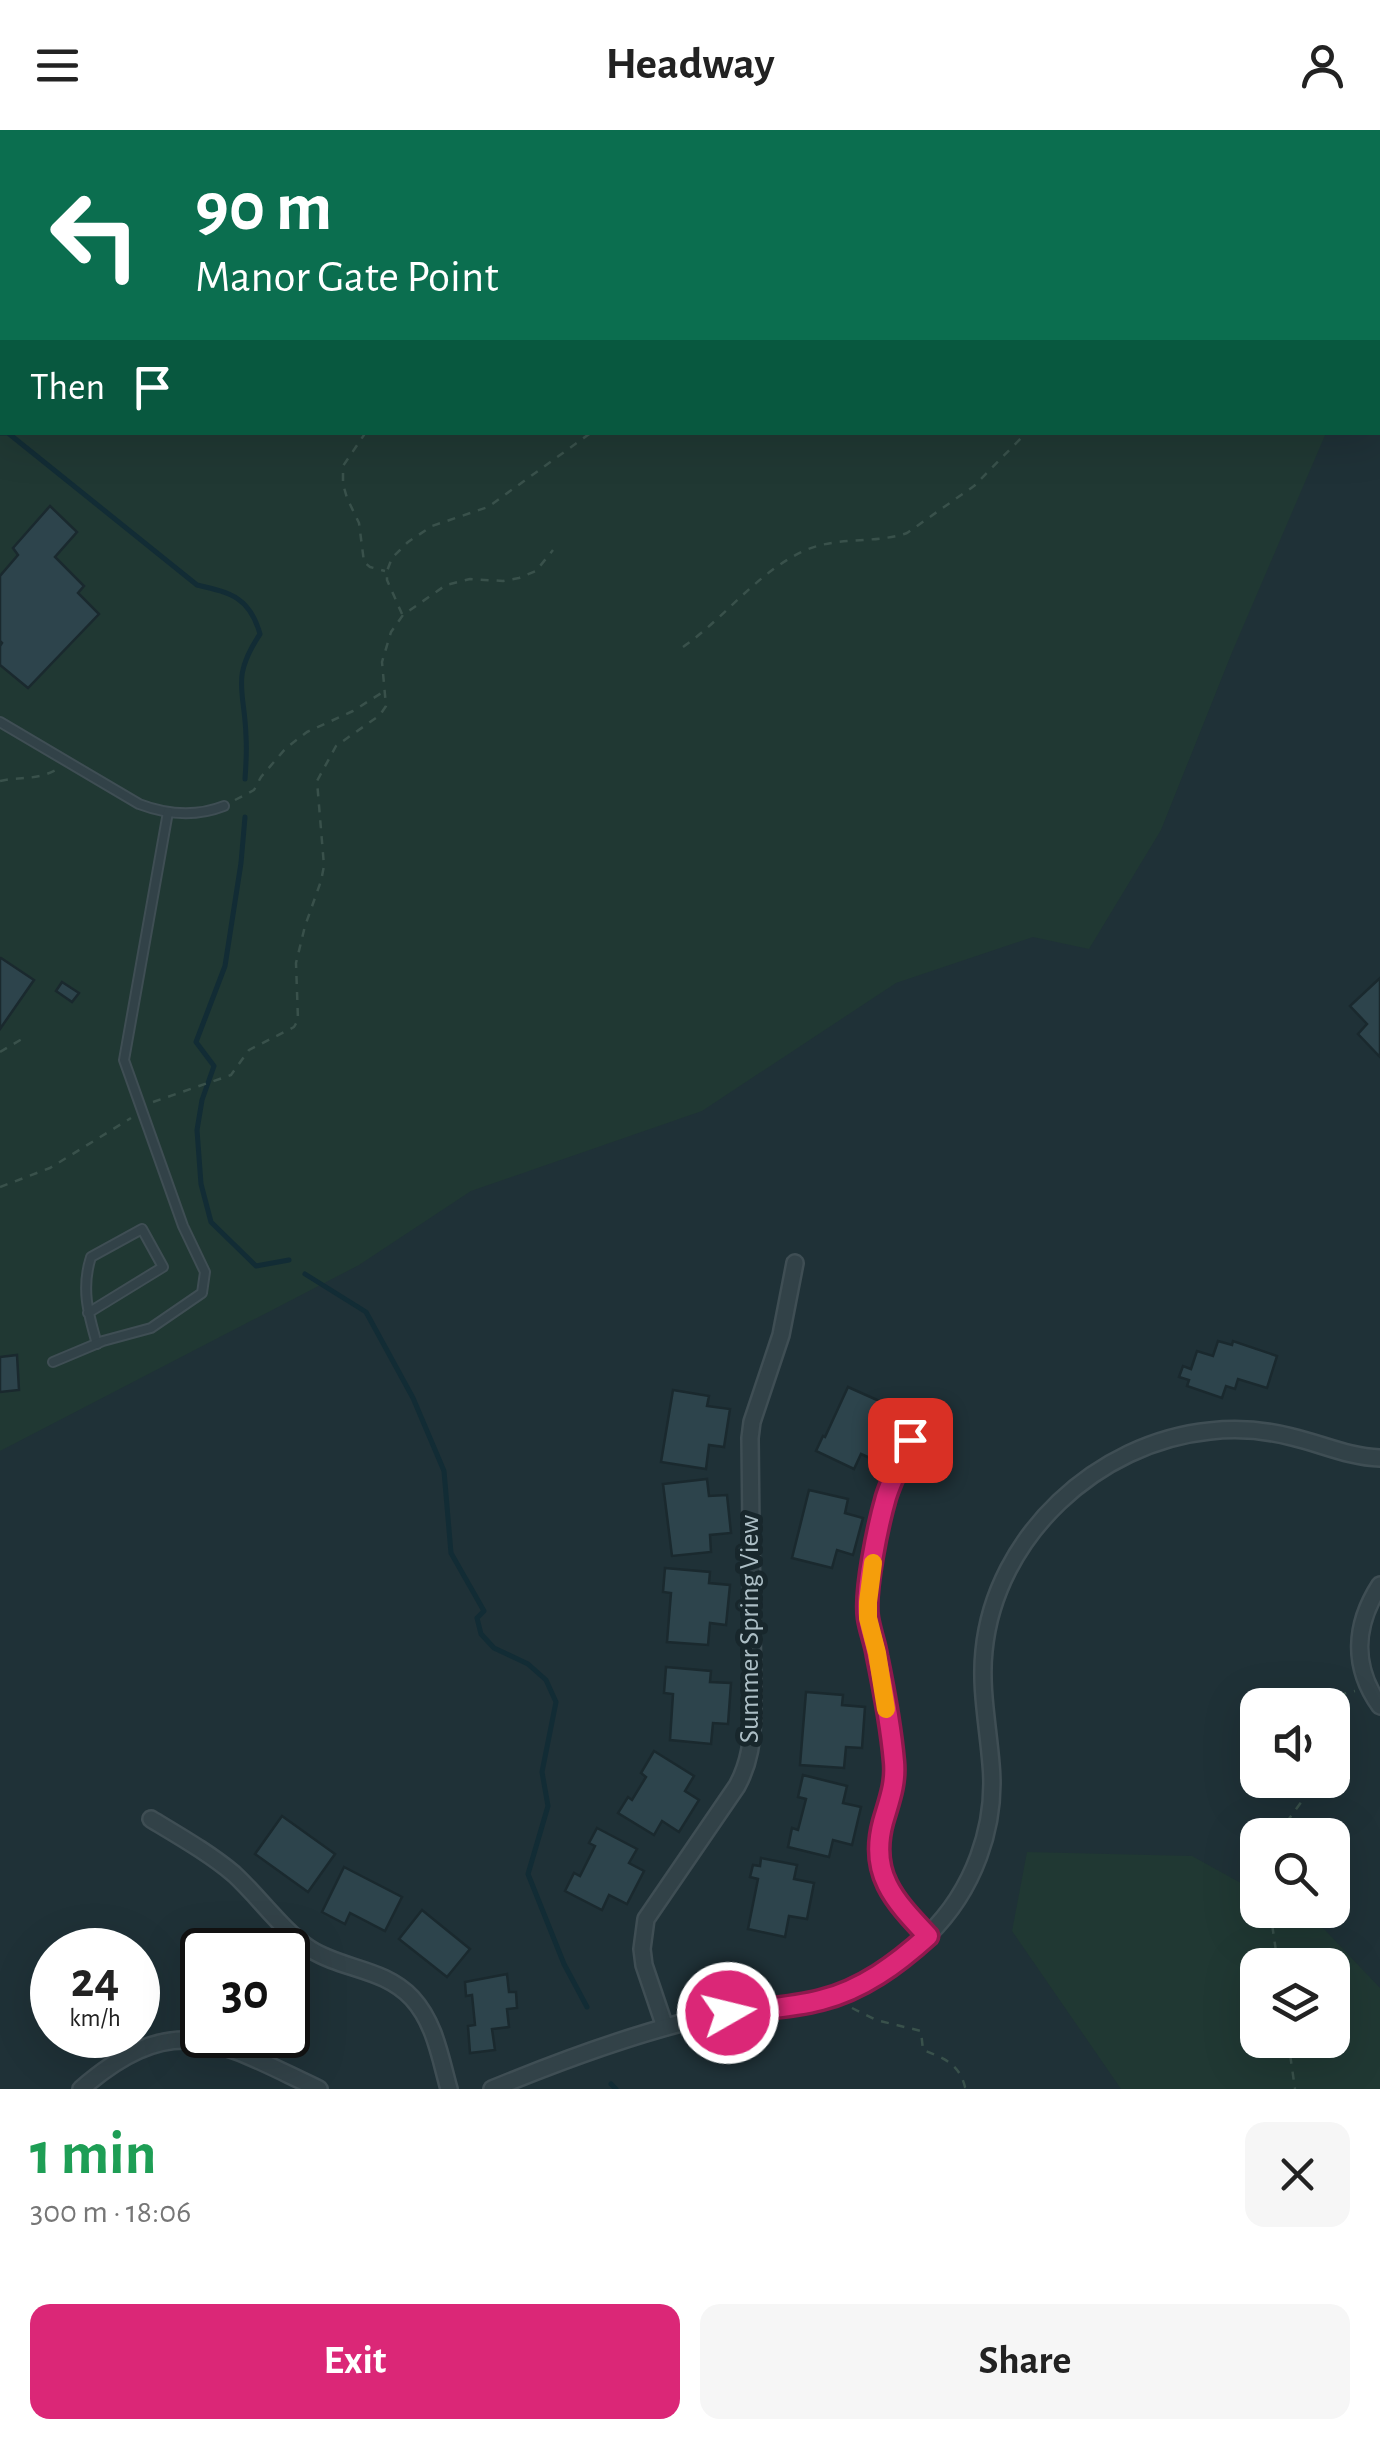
<!DOCTYPE html>
<html lang="en">
<head>
<meta charset="utf-8">
<style>
  body { margin:0; font-family:"Alegreya Sans",sans-serif; background:#f6f6f6; color:#222; height:100vh; display:flex; flex-direction:column; font-size:38px; white-space:nowrap }
  * { box-sizing:border-box; margin:0 }
  p { font-size:32px; color:#767676 }
  .icon { flex:none; width:55px; height:55px; fill:none; stroke:currentColor; stroke-width:2; stroke-linecap:round; stroke-linejoin:round }
  .map { position:relative; height:1959px; overflow:hidden }
  .sheet { display:flex; flex-direction:column; background:#fff; flex:1 }
  .sheet>* { flex:none }
  .guide { position:absolute; left:0px; top:0px; width:1380px; height:305px; box-shadow:0 10px 40px #0002; background:#0b6e4f; color:#fff; overflow:hidden }
  .fabs { position:absolute; left:1240px; top:1558px; display:grid; gap:20px }
  .fabs a { display:grid; place-items:center; width:110px; height:110px; border-radius:20px; background:#fff; box-shadow:0 10px 40px #0002; font-size:50px }
  .speed { position:absolute; left:30px; top:1798px; display:flex; gap:20px; font-size:50px; font-weight:700; text-align:center }
  .speed>* { display:grid; place-content:center; width:130px; height:130px; border-radius:50%; background:#fff; box-shadow:0 10px 40px #0002; line-height:1 }
  .speed small { font-size:25px; font-weight:400 }
  .speed .limit { border:5px solid #111; border-radius:15px; background:#fff; color:#111 }
  .pin { position:absolute; display:grid; place-items:center; width:85px; height:85px; color:#fff; margin:-42px; border-radius:20px; box-shadow:0 5px 15px #0006 }
  .me { position:absolute; width:110px; margin:-55px; rotate:82deg; stroke-linejoin:round; filter:drop-shadow(0 0 8px #0008) }
  .turn { display:flex; align-items:center; gap:35px; height:210px; padding:0 30px; font-size:45px }
  .turn .icon { width:130px; height:130px; stroke-width:2.5 }
  .turn b { display:block; font-size:70px; line-height:85px }
  .then { display:flex; align-items:center; height:95px; padding:0 30px; background:#0003; gap:20px; font-size:38px }
  .round { display:grid; place-items:center; flex:none; width:105px; height:105px; border-radius:20px; background:#f6f6f6 }
  .head { display:flex; align-items:center; justify-content:space-between; height:170px; padding:0 30px }
  h1 { font-size:60px; font-weight:600; line-height:75px; color:#1e9e55 }
  .cta { display:flex; gap:20px; margin-top:auto; padding:20px 30px }
  .cta a { flex:1; height:115px; border-radius:20px; background:#db2777; color:#fff; font-size:40px; font-weight:600; line-height:115px; text-align:center }
  .cta a+a { background:#f6f6f6; color:#222 }
  header { display:flex; justify-content:space-between; align-items:center; height:130px; padding:0 30px; background:#fff; font-size:45px; font-weight:600 }
  .map>svg:first-child { display:block }
  .green { fill:#203833; fill-rule:evenodd }
  .lines { fill:none; stroke-linecap:round; stroke-linejoin:round }
  .stream { stroke:#122c35; stroke-width:5 }
  .building { fill:#2d444c; stroke:#1a292e; stroke-width:2.5 }
  .lane-casing { stroke:#3f4e54; stroke-width:12 }
  .street-casing { stroke:#3f4e54; stroke-width:20 }
  .path { stroke:#39514b; stroke-width:2.5; stroke-dasharray:8 8; stroke-linecap:butt }
  .lane { stroke:#324248; stroke-width:8 }
  .street { stroke:#324248; stroke-width:15 }
  .route-casing { stroke:#8e194d; stroke-width:25 }
  .route { stroke:#db2777; stroke-width:18 }
  .slow { stroke:#f59e0b; stroke-width:18 }
  .labels { text-anchor:middle; dominant-baseline:central; stroke-width:10; stroke-linejoin:round; paint-order:stroke }
  .street-label { font-size:28px; fill:#acbec5; stroke:#18272c }
</style>
</head>
<body>
<header><svg class="icon" aria-label="menu" viewBox="0 0 24 24"><path d="M4 6h16M4 12h16M4 18h16"/></svg>Headway<svg class="icon" aria-label="person" viewBox="0 0 24 24"><circle cx="12" cy="8" r="4"/><path d="M4 21q1-7 8-7t8 7"/></svg></header>
<div class="map">
<svg width="1380" height="1959" viewBox="0 0 1380 1959">
  <rect width="100%" height="100%" fill="#1f3137"/>
  <g class="green">
    <polygon points="0,0 1380,0 1380,155 1378,162 1378,2 2,2 2,302 1326,303 1233,520 1161,700 1089,819 1033,807 896,853 702,981 471,1061 359,1135 0,1321"/>
    <path d="M1027,1722L1192,1726L1257,1762L1258,1780H1289L1325,1800L1380,1858V1959H1121L1012,1801ZM1258,1835H1332V1910H1258Z"/>
  </g>
  <g class="lines">
    <g class="stream">
      <path d="M0,303H8L197,455C232,463 250,468 260,504C230,549 245,560 246,607C247,621 246,635 245,649"/>
      <polyline points="245,687 241,733 225,836 196,912 214,936 202,970 197,1000 201,1054 211,1092 256,1136 289,1130"/>
      <polyline points="305,1144 366,1182 413,1268 444,1341 451,1423 484,1481 477,1488 481,1504 494,1518 528,1534 546,1550 556,1572 542,1642 548,1676 528,1744 564,1834 587,1877"/>
      <polyline points="611,1954 616,1959"/>
    </g>
  </g>
  <g class="building">
    <polygon points="50,376 77,402 55,427 84,456 78,463 99,484 28,558 0,535 0,516 2,513 0,511 0,446 18,425 13,418"/>
    <polygon points="1,828 34,850 0,899 0,829"/>
    <polygon points="1380,848 1380,927 1358,904 1367,894 1350,876"/>
    <polygon points="62,852 79,863 72,872 56,861"/>
    <polygon points="1218,1211 1232,1215 1233,1211 1277,1226 1267,1258 1238,1249 1235,1259 1226,1256 1222,1268 1187,1256 1189,1250 1179,1247 1183,1236 1191,1239 1197,1221 1213,1226"/>
    <polygon points="17,1225 19,1260 0,1262 0,1227"/>
    <polygon points="848,1257 886,1274 879,1290 895,1297 879,1332 861,1324 854,1339 816,1321 823,1306 825,1307"/>
    <polygon points="673,1260 709,1266 707,1276 730,1279 724,1317 709,1315 706,1339 661,1332"/>
    <polygon points="707,1349 709,1366 727,1365 731,1403 710,1405 711,1422 672,1426 663,1354"/>
    <polygon points="809,1360 848,1369 845,1383 863,1388 853,1425 837,1420 832,1438 792,1428"/>
    <polygon points="665,1438 710,1442 709,1453 730,1455 726,1495 710,1493 708,1515 667,1512 671,1463 663,1462"/>
    <polygon points="666,1537 711,1541 710,1552 731,1553 728,1594 713,1593 711,1614 670,1610 673,1564 664,1563"/>
    <polygon points="806,1562 843,1565 842,1575 865,1577 862,1618 846,1617 844,1638 800,1635"/>
    <polygon points="654,1621 694,1646 685,1661 699,1670 679,1702 662,1691 654,1705 618,1683 628,1667 632,1670 646,1647 641,1643"/>
    <polygon points="803,1645 847,1656 843,1673 861,1677 852,1715 833,1710 829,1727 788,1717 792,1698 798,1700 806,1669 798,1667"/>
    <polygon points="282,1686 335,1724 308,1762 255,1724"/>
    <polygon points="597,1698 637,1719 629,1733 644,1741 627,1774 609,1765 602,1780 565,1761 574,1743 580,1746 595,1716 589,1713"/>
    <polygon points="761,1728 797,1735 794,1749 814,1753 807,1789 789,1786 785,1807 748,1799 758,1749 750,1747 753,1735 760,1736"/>
    <polygon points="344,1737 402,1767 385,1801 350,1783 345,1794 322,1782"/>
    <polygon points="422,1780 470,1819 447,1847 399,1809"/>
    <polygon points="507,1844 509,1862 516,1862 517,1878 507,1879 509,1897 492,1899 495,1920 470,1923 468,1896 475,1895 472,1865 466,1866 465,1852"/>
  </g>
  <g class="lines">
    <g class="lane-casing">
      <g id="lane">
        <path d="M0,592L139,674C168,685 196,687 224,676"/>
        <path d="M88,1183L163,1137L142,1099L91,1127C81,1158 88,1183 97,1214"/>
        <polyline points="53,1232 103,1211 151,1198 202,1163 205,1142 183,1096 124,930 168,682"/>
      </g>
    </g>
    <g class="street-casing">
      <g id="street">
        <polyline points="910,1310 886,1368 869,1452 868,1471 868,1488 877,1523 894,1631 892,1667 880,1707 881,1740 897,1773 928,1806"/>
        <path d="M1380,1455C1354,1495 1352,1537 1380,1576"/>
        <path d="M151,1689C179,1706 209,1723 234,1744C260,1768 281,1799 310,1819C343,1840 384,1838 412,1868C435,1893 440,1927 449,1959"/>
        <path d="M665,1897L644,1835L642,1819L646,1789L737,1656C750,1632 752,1611 753,1584L750,1308L752,1292L781,1205L795,1133"/>
        <path d="M81,1959C176,1877 220,1913 319,1959"/>
        <path d="M492,1959C555,1933 619,1909 685,1892C729,1880 775,1880 819,1870C860,1862 899,1834 928,1805C973,1761 997,1697 991,1634C988,1596 980,1558 984,1521C995,1406 1098,1312 1210,1301C1237,1298 1265,1300 1292,1307C1322,1314 1349,1327 1380,1328"/>
      </g>
    </g>
    <g class="path">
      <polyline points="67,2 68,0"/>
      <polyline points="296,2 298,0"/>
      <polyline points="676,2 677,0"/>
      <polyline points="914,2 915,0"/>
      <polyline points="1208,2 1208,0"/>
      <polyline points="0,89 2,84"/>
      <polyline points="0,256 2,255"/>
      <polyline points="366,302 343,336 343,354 347,368 359,393 364,432 370,437 385,441"/>
      <polyline points="402,484 387,450 387,441 392,428 408,412 432,396 488,377 592,302"/>
      <path d="M683,517C726,487 758,441 806,420C839,406 875,414 907,403L974,356L1027,302"/>
      <path d="M0,651C22,646 34,651 56,640"/>
      <polyline points="235,670 254,660 261,647 286,618 307,602 353,581 383,562"/>
      <polyline points="0,922 22,909"/>
      <polyline points="153,972 231,945 249,920 294,897 298,890 296,833 305,796 321,751 324,736 317,651 336,616 380,585 386,576 382,532 391,502 403,485 446,455 470,449 503,451 519,448 536,441 553,420"/>
      <polyline points="0,1057 50,1038 131,988"/>
      <polyline points="1332,1599 1343,1564 1355,1561"/>
      <polyline points="1277,1705 1305,1667 1315,1650"/>
      <polyline points="1270,1780 1278,1835"/>
      <path d="M852,1878L876,1890L921,1901L923,1920C943,1928 959,1933 965,1957L968,1959"/>
      <polyline points="1288,1910 1295,1959"/>
    </g>
    <use href="#lane" class="lane"/>
    <use href="#street" class="street"/>
  </g>
  <g class="lines">
    <g class="route-casing">
      <path id="route" d="M728,1883C758,1879 791,1878 821,1870C862,1860 897,1834 928,1806C894,1770 869,1744 883,1692C889,1671 896,1654 894,1632C891,1597 884,1560 877,1526C875,1513 870,1501 868,1488C864,1461 878,1395 886,1367C892,1348 902,1329 910,1310"/>
    </g>
    <use href="#route" class="route"/>
    <polyline class="slow" points="873,1433 868,1472 868,1488 877,1523 886,1579"/>
  </g>
  <g class="labels">
    <g class="street-label">
      <text transform="translate(750 1499) rotate(-90)">Summer Spring View</text>
    </g>
  </g>
</svg>
<div class="fabs">
<a><svg class="icon" aria-label="sound" viewBox="0 0 24 24"><path d="M4 9h4l5-4v14l-5-4H4zM17 9q2 3 0 6"/></svg></a>
<a><svg class="icon" aria-label="search" viewBox="0 0 24 24"><circle cx="10" cy="10" r="6"/><path d="M15 15l6 6"/></svg></a>
<a><svg class="icon" aria-label="layers" viewBox="0 0 24 24"><path d="M12 4l9 5-9 5-9-5zM3 14l9 5 9-5"/></svg></a>
</div>
<div class="speed"><div>24<small>km/h</small></div><div class="limit">30</div></div>
<div class="pin" style="left:910px;top:1310px;background:#d93025"><svg class="icon" aria-label="arrive" viewBox="0 0 24 24"><path d="M6 21V4h12l-3 4 3 4H6"/></svg></div>
<svg class="me" style="left:728px;top:1883px" viewBox="-20 -20 40 40"><circle r="17" fill="#db2777" stroke="#fff" stroke-width="3"/><path d="M0-11L8 9 0 5-8 9z" fill="#fff"/></svg>
<div class="guide">
<div class="turn"><svg class="icon" aria-label="left" viewBox="0 0 24 24"><path d="M17 20v-9H6M10 6l-5 5 5 5"/></svg><div><b>90 m</b>Manor Gate Point</div></div>
<div class="then">Then<svg class="icon" aria-label="arrive" viewBox="0 0 24 24"><path d="M6 21V4h12l-3 4 3 4H6"/></svg></div>
</div>
</div>
<section class="sheet">
<div class="head"><div><h1>1 min</h1><p>300 m · 18:06</p></div><a class="round"><svg class="icon" aria-label="close" viewBox="0 0 24 24"><path d="M6 6l12 12M18 6L6 18"/></svg></a></div>
<div class="cta"><a>Exit</a><a>Share</a></div>
</section>
</body>
</html>
